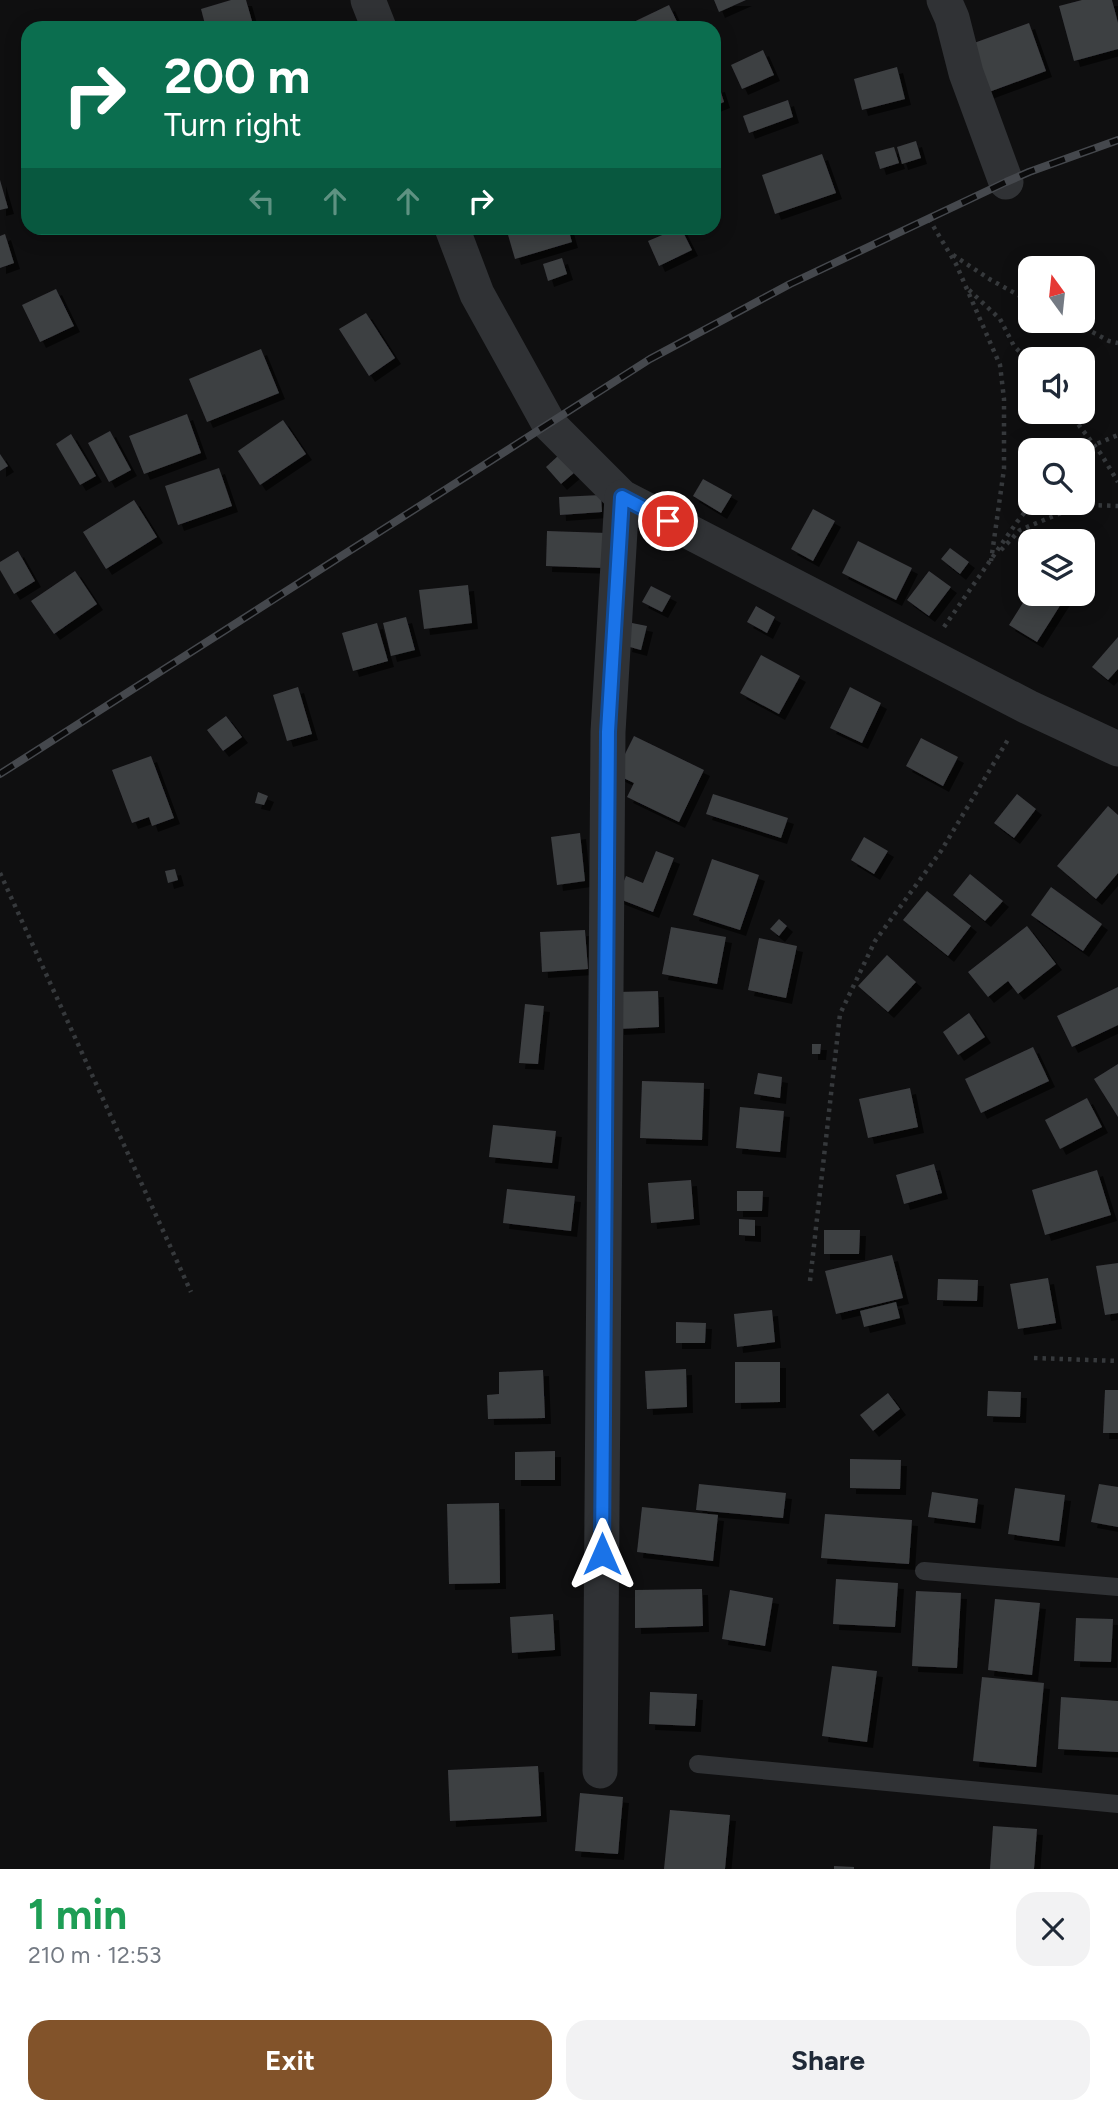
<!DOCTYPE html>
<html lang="en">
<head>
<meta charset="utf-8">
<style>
  body { margin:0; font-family:Figtree,sans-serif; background:#f2f2f3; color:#1f2937; height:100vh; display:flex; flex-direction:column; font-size:26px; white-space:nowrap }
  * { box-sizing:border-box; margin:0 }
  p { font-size:23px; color:#747a83 }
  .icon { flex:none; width:38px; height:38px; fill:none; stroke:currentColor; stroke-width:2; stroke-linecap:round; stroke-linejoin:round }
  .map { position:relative; height:1869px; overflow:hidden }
  .panel { display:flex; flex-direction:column; background:#fff; flex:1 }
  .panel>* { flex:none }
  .top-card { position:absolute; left:21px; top:21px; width:700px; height:214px; border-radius:21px; box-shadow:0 4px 18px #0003; background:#0b6e4f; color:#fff; overflow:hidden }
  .needle { width:46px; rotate:345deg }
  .buttons { position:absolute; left:1018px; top:256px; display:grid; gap:14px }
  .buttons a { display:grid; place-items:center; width:77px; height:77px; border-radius:14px; background:#fff; box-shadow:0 4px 18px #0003; font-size:35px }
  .pin { position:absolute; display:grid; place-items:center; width:60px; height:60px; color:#fff; margin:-30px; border:4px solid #fff; border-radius:50%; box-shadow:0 2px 7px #0007 }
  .me { position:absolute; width:77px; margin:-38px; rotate:0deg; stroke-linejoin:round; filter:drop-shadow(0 0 5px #0008) }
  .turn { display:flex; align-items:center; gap:24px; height:147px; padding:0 28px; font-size:32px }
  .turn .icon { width:91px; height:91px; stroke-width:2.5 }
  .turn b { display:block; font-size:49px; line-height:60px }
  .lanes { display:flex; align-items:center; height:66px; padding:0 28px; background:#0003; justify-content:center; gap:35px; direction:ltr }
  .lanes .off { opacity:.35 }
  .round { display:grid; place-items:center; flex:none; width:74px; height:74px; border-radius:21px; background:#f2f2f3 }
  .overview { display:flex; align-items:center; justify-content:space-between; height:119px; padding:0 28px }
  h1 { font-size:42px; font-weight:700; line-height:52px; color:#1e9e55 }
  .primary-button { display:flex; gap:14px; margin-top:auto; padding:14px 28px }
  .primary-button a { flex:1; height:80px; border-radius:21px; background:#82532a; color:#fff; font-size:28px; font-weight:700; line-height:80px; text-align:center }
  .primary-button a+a { background:#f2f2f3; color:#1f2937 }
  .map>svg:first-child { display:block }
  .building { fill:#3e3f43; filter:url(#shadow) }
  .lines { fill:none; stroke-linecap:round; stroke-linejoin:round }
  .path { stroke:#36393c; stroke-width:4.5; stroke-dasharray:3.5 5; stroke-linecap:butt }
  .service { stroke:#303235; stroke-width:18 }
  .minor { stroke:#303235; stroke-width:35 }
  .rail-casing { stroke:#45484d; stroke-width:8 }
  .rail { stroke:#0a0a0b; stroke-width:5; stroke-dasharray:16; stroke-linecap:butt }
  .route-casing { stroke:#114b97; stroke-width:18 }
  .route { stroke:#1a73e8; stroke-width:12 }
</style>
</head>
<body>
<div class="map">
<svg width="1118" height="1869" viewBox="0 0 1118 1869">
  <defs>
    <filter id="shadow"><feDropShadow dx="6" dy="6" stdDeviation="0" flood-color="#0009"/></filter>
  </defs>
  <rect width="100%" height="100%" fill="#0f0f10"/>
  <g class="building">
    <polygon points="231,0 246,0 254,28 206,28 201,9"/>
    <polygon points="714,0 746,0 719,12"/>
    <polygon points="1082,0 1112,0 1118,23 1118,49 1074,61 1059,6"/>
    <polygon points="669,5 680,28 621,28"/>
    <polygon points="1029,23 1046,71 981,95 963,47"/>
    <polygon points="763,50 774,75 742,89 731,65"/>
    <polygon points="897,67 905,99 862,110 854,79"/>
    <polygon points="719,86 724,102 714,106 714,87"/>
    <polygon points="788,100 793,117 749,133 743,116"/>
    <polygon points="916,141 921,158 902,164 897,147"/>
    <polygon points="894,147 899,163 880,169 875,152"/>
    <polygon points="822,154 836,193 775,214 762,175"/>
    <polygon points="0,180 8,208 0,210"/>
    <polygon points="506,228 568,228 572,242 515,259"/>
    <polygon points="679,228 681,228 692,250 659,266 648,241"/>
    <polygon points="5,234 14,263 0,268 0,236"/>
    <polygon points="562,258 567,274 548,281 543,264"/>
    <polygon points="56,289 74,326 40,342 22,305"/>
    <polygon points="366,313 395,358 369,376 339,329"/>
    <polygon points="261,349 279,393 207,422 189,379"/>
    <polygon points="187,414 201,453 144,474 129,436"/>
    <polygon points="283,420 306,454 260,485 238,451"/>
    <polygon points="110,431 131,470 109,482 88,443"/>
    <polygon points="71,434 96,476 80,485 56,444"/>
    <polygon points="0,454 8,466 0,471"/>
    <polygon points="559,455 575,472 561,484 546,467"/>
    <polygon points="219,468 232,506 178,525 165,486"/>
    <polygon points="703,479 732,495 721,513 693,496"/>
    <polygon points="601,495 602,512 560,515 559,497"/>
    <polygon points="134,500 157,537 106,569 83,532"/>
    <polygon points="813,509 835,521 813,561 791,549"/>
    <polygon points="547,531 607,533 606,568 546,566"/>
    <polygon points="858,541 912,568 896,600 842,573"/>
    <polygon points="950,548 969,562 960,574 941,559"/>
    <polygon points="18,551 35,581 14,594 0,570 0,562"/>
    <polygon points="75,571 97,604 54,634 31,601"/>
    <polygon points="929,571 951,587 929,616 907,600"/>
    <polygon points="468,585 472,623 424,629 419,590"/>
    <polygon points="651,586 671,596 662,612 642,602"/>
    <polygon points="1031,590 1031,593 1068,593 1037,642 1009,625"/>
    <polygon points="756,606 775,617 767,633 747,622"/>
    <polygon points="406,617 415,650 391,656 383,623"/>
    <polygon points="377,623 388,661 353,671 342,633"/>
    <polygon points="632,623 647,626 641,650 626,646"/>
    <polygon points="1118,637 1118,669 1108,680 1092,667"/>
    <polygon points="761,655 800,676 779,714 740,693"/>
    <polygon points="298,687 312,734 287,741 273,695"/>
    <polygon points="850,687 881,703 862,743 830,728"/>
    <polygon points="226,716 242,737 223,751 207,730"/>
    <polygon points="634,736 704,770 679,822 627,797 634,783 615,774"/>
    <polygon points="921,738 958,757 943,786 906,766"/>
    <polygon points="151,756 174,818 152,826 149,817 132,823 112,770"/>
    <polygon points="258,792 268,796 264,805 255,803"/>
    <polygon points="713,794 788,818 781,838 706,814"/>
    <polygon points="1017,794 1036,809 1014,838 994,823"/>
    <polygon points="1108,806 1118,815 1118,873 1096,899 1057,866"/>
    <polygon points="580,833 585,881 557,885 551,837"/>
    <polygon points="864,837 888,851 874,874 851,860"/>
    <polygon points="656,851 674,858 653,912 617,898 626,876 643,883"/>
    <polygon points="712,859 759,875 740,930 693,915"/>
    <polygon points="175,869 178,880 168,883 165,871"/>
    <polygon points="970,874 1003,901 985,921 953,895"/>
    <polygon points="1051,887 1102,924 1083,951 1031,915"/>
    <polygon points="927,891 971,926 948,956 903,920"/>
    <polygon points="779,919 787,926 779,936 770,929"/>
    <polygon points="1027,926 1056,964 1018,994 1008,981 988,997 968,972"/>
    <polygon points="671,927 726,937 717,984 662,974"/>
    <polygon points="585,930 588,969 542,972 540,932"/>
    <polygon points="759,938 797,946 786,998 748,990"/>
    <polygon points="887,955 916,982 888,1012 858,986"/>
    <polygon points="1118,987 1118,1025 1072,1047 1057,1016"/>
    <polygon points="658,991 659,1027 618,1029 617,992"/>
    <polygon points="525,1004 544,1006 538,1064 519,1063"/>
    <polygon points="969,1013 985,1037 958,1055 943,1032"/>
    <polygon points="812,1044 821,1044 820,1054 812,1054"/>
    <polygon points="1033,1047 1049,1081 981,1113 965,1079"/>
    <polygon points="1118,1064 1118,1117 1094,1079"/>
    <polygon points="758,1073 782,1077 780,1098 754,1094"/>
    <polygon points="642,1081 704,1083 702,1140 640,1138"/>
    <polygon points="910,1088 918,1127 868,1138 859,1099"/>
    <polygon points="1087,1098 1102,1127 1060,1149 1045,1120"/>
    <polygon points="740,1107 784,1111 780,1152 736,1148"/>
    <polygon points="493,1125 556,1131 552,1163 489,1157"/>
    <polygon points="934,1164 942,1193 904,1204 896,1175"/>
    <polygon points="1097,1170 1111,1215 1045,1235 1032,1190"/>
    <polygon points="691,1180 694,1219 651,1223 648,1183"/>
    <polygon points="507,1189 575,1196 571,1231 503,1223"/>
    <polygon points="737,1191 763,1191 762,1211 737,1211"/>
    <polygon points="739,1219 755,1220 755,1236 739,1235"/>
    <polygon points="824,1230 860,1230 859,1254 824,1254"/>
    <polygon points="892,1255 903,1298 836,1314 825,1271"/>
    <polygon points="1118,1263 1118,1313 1105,1315 1096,1266"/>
    <polygon points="1048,1278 1056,1323 1018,1329 1010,1284"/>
    <polygon points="938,1279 978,1280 977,1301 937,1300"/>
    <polygon points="896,1302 900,1318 864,1327 860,1311"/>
    <polygon points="772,1310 775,1342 737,1347 734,1314"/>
    <polygon points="676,1322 706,1323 705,1343 676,1343"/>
    <polygon points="735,1362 780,1362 780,1402 735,1403"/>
    <polygon points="686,1369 687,1407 647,1409 645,1371"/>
    <polygon points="543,1370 545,1418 488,1419 487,1395 499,1394 499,1372"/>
    <polygon points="1105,1390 1118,1390 1118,1433 1103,1433"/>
    <polygon points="988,1391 1021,1392 1020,1417 987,1416"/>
    <polygon points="888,1393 900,1409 873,1431 860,1415"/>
    <polygon points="555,1451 555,1480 515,1480 515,1452"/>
    <polygon points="850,1459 901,1460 900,1489 850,1488"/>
    <polygon points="699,1484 786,1493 783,1518 696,1510"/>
    <polygon points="1099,1484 1118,1487 1118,1527 1091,1522"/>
    <polygon points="1015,1488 1065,1495 1059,1541 1008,1534"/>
    <polygon points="932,1492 978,1499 975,1523 928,1517"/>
    <polygon points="499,1503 500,1583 449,1584 447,1504"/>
    <polygon points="642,1507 718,1515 713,1561 637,1552"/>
    <polygon points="825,1514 912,1520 909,1564 821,1558"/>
    <polygon points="836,1579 898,1583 895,1627 833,1624"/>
    <polygon points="702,1589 703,1626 635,1628 635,1590"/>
    <polygon points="730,1590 773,1598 765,1646 722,1639"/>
    <polygon points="916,1591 961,1593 957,1668 912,1666"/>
    <polygon points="995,1599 1040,1603 1032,1675 988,1670"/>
    <polygon points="553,1614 555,1650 512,1653 510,1617"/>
    <polygon points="1076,1618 1113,1619 1111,1662 1074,1661"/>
    <polygon points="832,1666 877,1671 867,1742 822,1736"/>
    <polygon points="982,1677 1044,1683 1036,1767 973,1761"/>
    <polygon points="650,1692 697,1694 695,1726 649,1724"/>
    <polygon points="1061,1697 1118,1701 1118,1752 1058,1749"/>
    <polygon points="538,1766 541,1816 450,1821 448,1770"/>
    <polygon points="580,1793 623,1797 618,1854 575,1851"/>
    <polygon points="670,1810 730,1815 725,1869 664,1869"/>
    <polygon points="993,1826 1037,1829 1034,1869 990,1869"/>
    <polygon points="834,1866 854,1867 854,1869 834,1869"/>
  </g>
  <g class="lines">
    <g class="path">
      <polyline points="929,219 956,264 1000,365 1004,399 1004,469 991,561"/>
      <polyline points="953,255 991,280 1031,302"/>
      <polyline points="969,290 1000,319 1014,346 1031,363"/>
      <polyline points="1070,320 1109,341 1118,343"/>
      <polyline points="1068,411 1101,454 1118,482"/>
      <polyline points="1083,452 1094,445 1118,435"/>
      <polyline points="1001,550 1020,530 1061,513 1092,505 1118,506"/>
      <polyline points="944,627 1017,522 1033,502"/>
      <polyline points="0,873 191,1292"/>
      <polyline points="810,1281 840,1014 875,941 941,851 1009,738"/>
      <polyline points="1034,1358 1118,1361"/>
    </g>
    <g class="service">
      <polyline points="924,1571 1118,1587"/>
      <polyline points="698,1764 1118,1804"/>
    </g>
    <g class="minor">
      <polyline points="368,0 379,28"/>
      <polyline points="944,0 952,18 966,73 1006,182"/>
      <polyline points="452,228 477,294 549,424 622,497 1028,707 1118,749"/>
      <polyline points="600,1771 608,732 622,497"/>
    </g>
    <g class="rail-casing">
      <polyline id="rail" points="0,774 650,359 790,284 1006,182 1029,172 1118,140"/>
    </g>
    <use href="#rail" class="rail"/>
  </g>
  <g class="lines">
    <g class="route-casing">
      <polyline id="route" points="602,1554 608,732 622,497 668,521"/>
    </g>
    <use href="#route" class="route"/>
  </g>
</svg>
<div class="buttons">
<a><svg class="needle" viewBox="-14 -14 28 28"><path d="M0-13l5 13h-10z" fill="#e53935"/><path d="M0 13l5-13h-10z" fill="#747a83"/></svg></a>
<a><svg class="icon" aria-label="sound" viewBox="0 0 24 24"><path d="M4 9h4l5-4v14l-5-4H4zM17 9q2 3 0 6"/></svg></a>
<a><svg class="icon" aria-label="search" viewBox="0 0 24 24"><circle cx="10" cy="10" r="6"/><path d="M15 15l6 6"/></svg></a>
<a><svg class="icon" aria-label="layers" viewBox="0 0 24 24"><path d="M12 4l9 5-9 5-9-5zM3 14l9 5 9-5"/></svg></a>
</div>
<div class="pin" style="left:668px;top:521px;background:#d93025"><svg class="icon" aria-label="arrive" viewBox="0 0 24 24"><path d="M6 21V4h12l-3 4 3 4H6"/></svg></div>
<svg class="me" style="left:602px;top:1554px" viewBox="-20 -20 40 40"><path d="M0-17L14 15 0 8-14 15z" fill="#1a73e8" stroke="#fff" stroke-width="4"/></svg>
<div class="top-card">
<div class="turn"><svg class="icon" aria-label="right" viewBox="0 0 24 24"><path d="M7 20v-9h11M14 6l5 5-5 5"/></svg><div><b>200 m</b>Turn right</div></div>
<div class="lanes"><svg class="icon off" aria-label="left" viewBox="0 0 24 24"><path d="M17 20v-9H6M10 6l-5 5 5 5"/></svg><svg class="icon off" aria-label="ahead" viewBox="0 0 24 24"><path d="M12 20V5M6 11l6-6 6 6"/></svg><svg class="icon off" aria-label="ahead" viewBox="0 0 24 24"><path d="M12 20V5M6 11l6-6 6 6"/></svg><svg class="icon" aria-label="right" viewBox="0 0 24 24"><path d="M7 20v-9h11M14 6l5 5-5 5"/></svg></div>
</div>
</div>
<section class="panel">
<div class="overview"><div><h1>1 min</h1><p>210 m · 12:53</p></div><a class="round"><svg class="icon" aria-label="close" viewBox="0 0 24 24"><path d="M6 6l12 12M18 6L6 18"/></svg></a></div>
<div class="primary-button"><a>Exit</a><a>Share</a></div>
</section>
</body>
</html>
